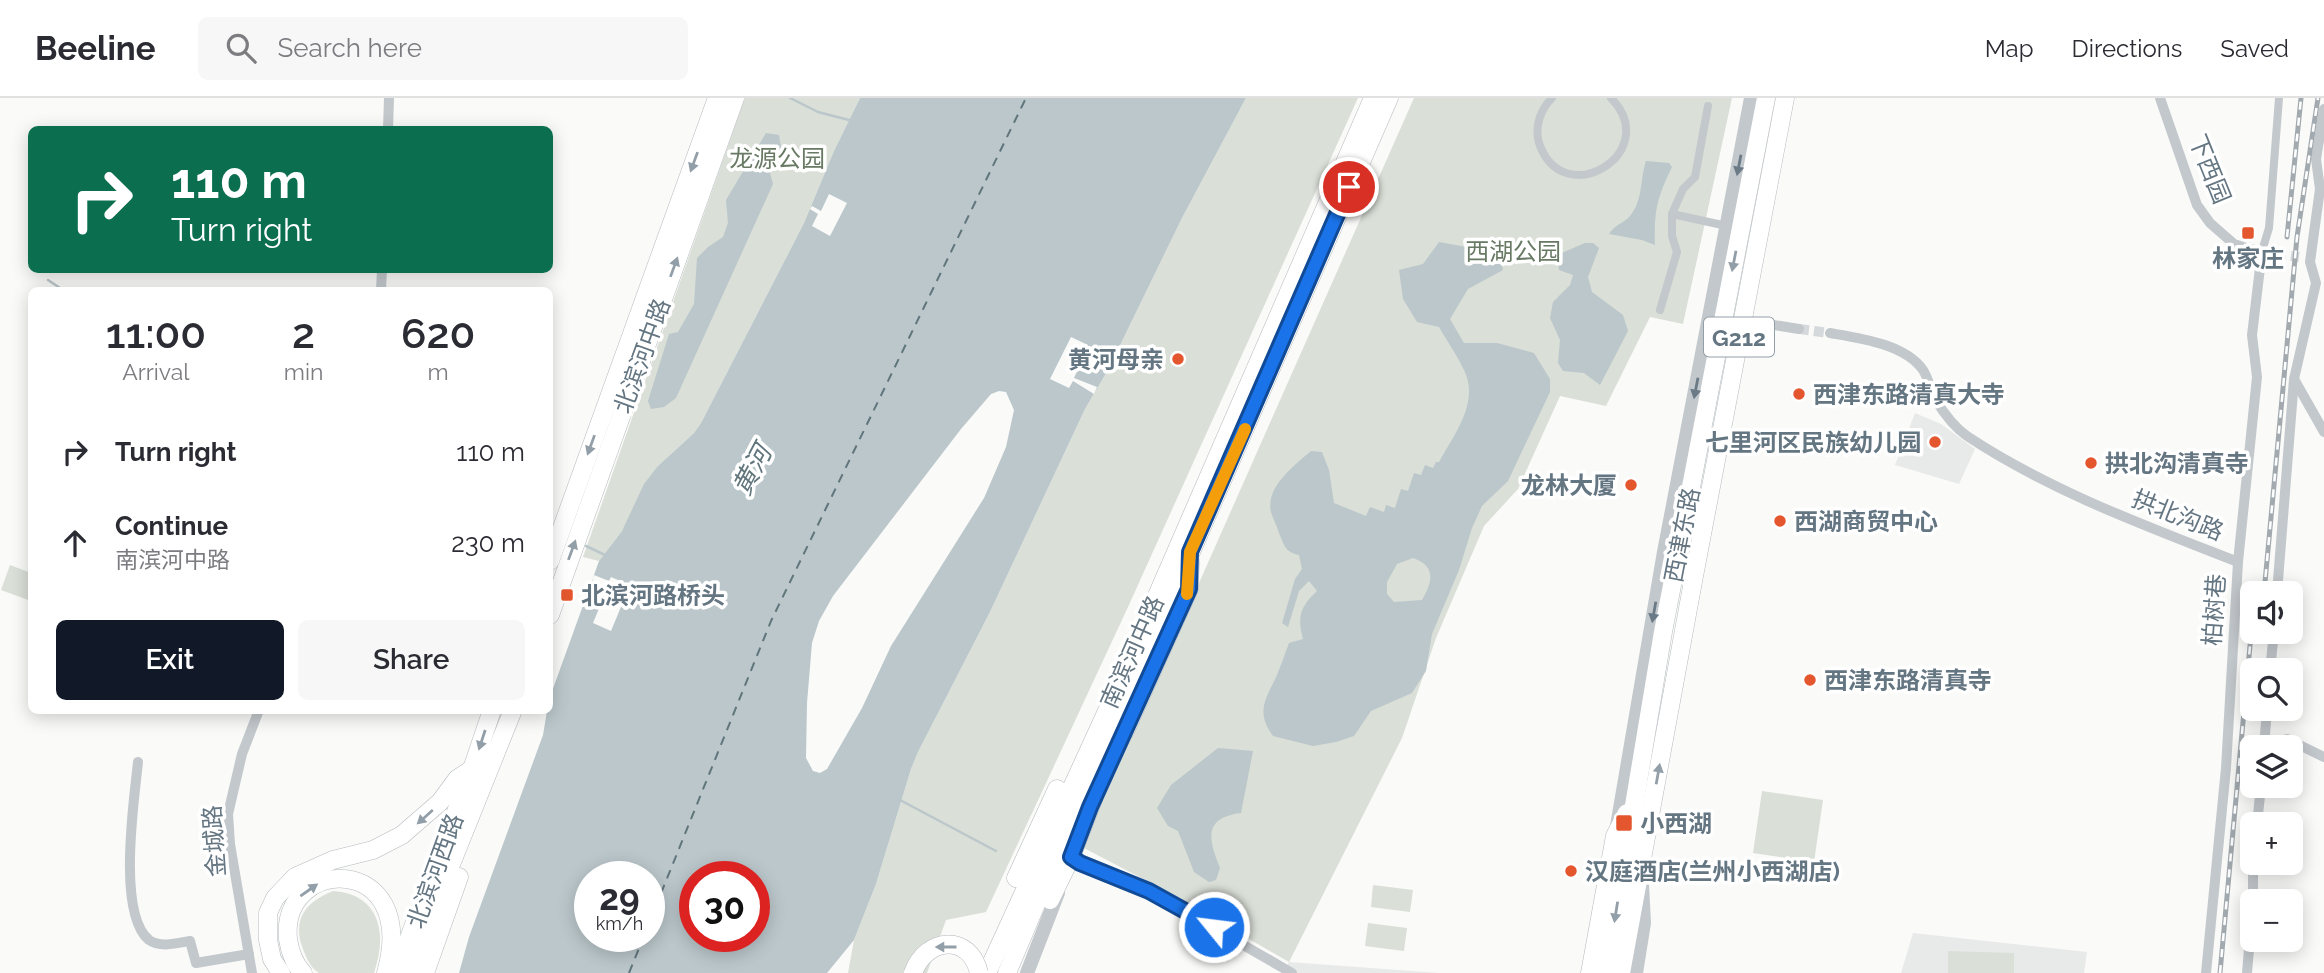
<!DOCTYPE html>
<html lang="en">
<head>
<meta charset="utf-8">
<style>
  body { margin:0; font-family:Raleway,"Noto Sans SC",sans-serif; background:#f7f7f7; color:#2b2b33; height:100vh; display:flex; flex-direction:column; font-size:26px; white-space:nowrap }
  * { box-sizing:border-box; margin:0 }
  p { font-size:23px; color:#7c7c81 }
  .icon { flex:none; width:38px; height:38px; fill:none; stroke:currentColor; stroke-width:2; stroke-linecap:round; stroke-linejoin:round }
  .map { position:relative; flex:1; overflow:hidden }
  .drawer { position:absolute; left:28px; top:189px; width:525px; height:427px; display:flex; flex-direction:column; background:#fff; border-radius:10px; box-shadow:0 4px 18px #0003 }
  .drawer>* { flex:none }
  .banner { position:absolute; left:28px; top:28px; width:525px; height:147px; border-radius:10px; box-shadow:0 4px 18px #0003; background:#0b6e4f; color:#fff; overflow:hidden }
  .tools { position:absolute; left:2240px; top:483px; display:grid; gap:14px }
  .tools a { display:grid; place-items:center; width:63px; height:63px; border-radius:10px; background:#fff; box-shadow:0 4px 18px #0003; font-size:35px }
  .speed { position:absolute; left:574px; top:763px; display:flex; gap:14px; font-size:35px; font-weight:700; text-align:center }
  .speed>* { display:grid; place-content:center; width:91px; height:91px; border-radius:50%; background:#fff; box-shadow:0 4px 18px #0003; line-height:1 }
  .speed small { font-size:18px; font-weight:400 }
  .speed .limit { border:10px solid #d22; background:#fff; color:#111 }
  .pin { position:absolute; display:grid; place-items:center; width:60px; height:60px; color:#fff; margin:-30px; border:4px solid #fff; border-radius:50%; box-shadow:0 2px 7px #0007 }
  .me { position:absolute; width:77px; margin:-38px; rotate:299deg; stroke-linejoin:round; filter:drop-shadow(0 0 5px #0008) }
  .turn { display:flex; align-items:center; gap:24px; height:147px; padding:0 28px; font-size:32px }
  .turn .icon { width:91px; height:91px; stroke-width:2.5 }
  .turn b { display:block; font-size:49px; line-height:60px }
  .eta { display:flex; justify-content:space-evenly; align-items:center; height:119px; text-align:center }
  .eta b { font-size:42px; font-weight:600; line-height:49px }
  .primary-button { display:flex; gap:14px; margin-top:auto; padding:14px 28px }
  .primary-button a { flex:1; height:80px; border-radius:10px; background:#111827; color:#fff; font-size:28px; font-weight:600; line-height:80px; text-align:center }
  .primary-button a+a { background:#f7f7f7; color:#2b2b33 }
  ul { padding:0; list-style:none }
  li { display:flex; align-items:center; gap:21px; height:91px; padding:0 28px }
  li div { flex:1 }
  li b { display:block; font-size:26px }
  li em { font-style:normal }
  header { display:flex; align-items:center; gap:42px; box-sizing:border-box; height:98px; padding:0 35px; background:#fff; border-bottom:2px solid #e1e1e2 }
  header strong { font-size:33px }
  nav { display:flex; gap:38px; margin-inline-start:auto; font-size:24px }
  .search { width:490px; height:63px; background:#f7f7f7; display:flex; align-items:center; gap:18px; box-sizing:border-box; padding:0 24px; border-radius:10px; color:#7c7c81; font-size:26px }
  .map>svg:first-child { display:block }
  .built { fill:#e8e9e9 }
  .green { fill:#dadfd7 }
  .water { fill:#bbc7cb; fill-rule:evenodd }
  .pier { fill:#fafaf8 }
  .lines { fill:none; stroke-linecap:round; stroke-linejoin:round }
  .stream { stroke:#bbc7cb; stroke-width:2.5 }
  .ferry { stroke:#60757c; stroke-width:2; stroke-dasharray:9 7; stroke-linecap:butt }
  .minor-tunnel { stroke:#d5d9db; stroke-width:10; stroke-dasharray:10 5; stroke-linecap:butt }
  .primary-casing { stroke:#b5babe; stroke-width:19 }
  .trunk-casing { stroke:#b4b9bd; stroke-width:19 }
  .pedestrian { stroke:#c3c8cc; stroke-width:8 }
  .minor { stroke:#c3c8cc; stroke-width:10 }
  .tertiary { stroke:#c3c8cc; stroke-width:14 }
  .primary { stroke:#fff; stroke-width:18 }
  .trunk { stroke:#fff; stroke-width:18 }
  .rail-casing { stroke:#a2aab0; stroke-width:5 }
  .rail { stroke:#fff; stroke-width:2.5; stroke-dasharray:8; stroke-linecap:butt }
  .trunk-bridge-casing { stroke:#b4b9bd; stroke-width:19; stroke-linecap:butt }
  .trunk-bridge { stroke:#fff; stroke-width:18 }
  .oneway { fill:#939fa8 }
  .oneway2 { fill:#6a7a87 }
  .route-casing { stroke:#114b97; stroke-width:18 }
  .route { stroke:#1a73e8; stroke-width:12 }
  .slow { stroke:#f59e0b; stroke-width:12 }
  .poi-dot { fill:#e4572e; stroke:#fff; stroke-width:2.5 }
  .labels { text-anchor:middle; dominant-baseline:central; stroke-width:7; stroke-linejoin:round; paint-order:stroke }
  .shield { fill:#fff; stroke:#939fa8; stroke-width:2 }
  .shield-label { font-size:23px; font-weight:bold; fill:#657683 }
  .park-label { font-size:24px; fill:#687a64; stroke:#fff }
  .street-label { font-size:24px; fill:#657683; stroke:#fff }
  .poi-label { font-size:24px; font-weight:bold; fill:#657683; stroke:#fff; text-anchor:start }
  .water-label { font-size:26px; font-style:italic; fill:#60757c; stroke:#fff }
</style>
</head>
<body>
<header>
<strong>Beeline</strong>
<div class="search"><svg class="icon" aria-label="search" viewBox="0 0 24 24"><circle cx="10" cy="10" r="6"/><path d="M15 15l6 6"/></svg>Search here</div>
<nav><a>Map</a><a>Directions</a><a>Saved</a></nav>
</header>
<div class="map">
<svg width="2324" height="875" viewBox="0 0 2324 875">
  <rect width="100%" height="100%" fill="#fafaf8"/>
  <g class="built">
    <polygon points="1915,315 1941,326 1975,351 1959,386 1895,367"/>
    <polygon points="1913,835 2087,854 2084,875 1901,875"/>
    <polygon points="1289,864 1439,875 1283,875"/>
  </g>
  <g class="green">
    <polygon points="745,0 860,0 834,53 804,125 701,325 694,335 658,368 622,433 599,463 583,459"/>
    <polygon points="1246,0 1358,0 1128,509 986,814 946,822 927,875 848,875 854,842 876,786 911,671 918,654 990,514 1085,311 1108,272 1182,120"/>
    <polygon points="1414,0 1732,0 1683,226 1650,219 1606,308 1560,298 1518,391 1484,428 1436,540 1402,640 1289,864 1168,794 1082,749"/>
    <polygon points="10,467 31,475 31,503 1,492"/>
    <polygon points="1762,693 1823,702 1814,764 1753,755"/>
    <polygon points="1373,787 1413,792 1410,814 1371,809"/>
    <path d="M333,793C380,796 388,836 374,875H319C310,869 307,861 303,851C292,822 305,804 333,793Z"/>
    <polygon points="1368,825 1407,830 1404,853 1365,848"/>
    <polygon points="1948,853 2014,855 2014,875 1948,875"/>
  </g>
  <g class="water">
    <path d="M860,0H1246L1182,120L1108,272L1085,311L990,514L918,654L911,671L876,786L854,842L827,875H459L469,839L543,637L547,613L550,612V599L599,463L622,433L644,386L658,368L694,335L701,325L804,125L834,53ZM999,293L1006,294L1014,312L1006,349L984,400L891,548L862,610L827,671L820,675L813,673L806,660L807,605L812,545L819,523L833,498L961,331L991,296ZM590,779H649V838H590ZM695,779H754V838H695Z"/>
    <polygon points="766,35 779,37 781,49 770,75 773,86 676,300 664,309 651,311 648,303 669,236 678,234 694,206 697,160 708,149 723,139 728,125 726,102"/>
    <path d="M1646,63L1669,65L1672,69C1657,100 1654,112 1655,147L1642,142L1609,136C1614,127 1624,125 1630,118C1643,103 1640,81 1646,63Z"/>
    <path d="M1439,144L1461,148L1500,160L1503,172L1468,191L1450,221L1464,245H1497L1534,255L1550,281V294L1508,383L1482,408L1472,430L1459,472L1432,536L1426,573L1412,595L1371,613L1354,638L1336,644L1313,648L1273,638C1255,613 1266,601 1277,577C1281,567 1285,556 1289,545L1303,541C1297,519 1300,509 1317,493L1309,483L1299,493L1288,529L1282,525L1295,481L1302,471L1299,457C1285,454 1284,447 1279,435C1277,428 1273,421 1271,414C1265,389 1295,367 1311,353L1322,354L1329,372L1334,405L1366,418L1370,409L1384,414L1386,407L1395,410L1401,391L1408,393L1414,375L1421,377L1425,367L1433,370L1436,364H1439C1454,337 1480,304 1464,272C1457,257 1447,243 1439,229L1417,224L1403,201L1399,172L1423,166ZM1413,460C1437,468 1432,485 1422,502L1394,504L1387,496V484L1397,466Z"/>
    <polygon points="1585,145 1593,145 1599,150 1588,179 1592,194 1623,217 1628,233 1600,287 1584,275 1563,273 1558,265 1560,242 1550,220 1553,204 1570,187 1573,177 1559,172 1557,157"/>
    <path d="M1218,650L1253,653L1241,715C1202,720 1209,742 1220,770L1216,782L1209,784L1194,774L1178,733L1168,728L1157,710L1171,687Z"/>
  </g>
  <g class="pier">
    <polygon points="829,96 847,105 830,138 812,128 818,116 810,111 812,108 821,113"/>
    <polygon points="1071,239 1088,247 1084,256 1097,262 1098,260 1110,269 1108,272 1103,270 1102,272 1083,260 1074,280 1097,289 1094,296 1073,283 1069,290 1050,281"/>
    <polygon points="594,477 609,483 611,479 630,487 611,533 593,525 608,489 592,482"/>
  </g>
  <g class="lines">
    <g class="stream">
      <polyline points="790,0 818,14 849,22"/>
      <polyline points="48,182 63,192"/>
      <polyline points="586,448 605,457"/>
      <polyline points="900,702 996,753"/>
    </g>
    <g class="ferry">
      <polyline points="649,825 771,523 1026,0"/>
      <polyline points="629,875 644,838"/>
    </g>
    <g class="minor-tunnel">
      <polyline points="2276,156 2299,159"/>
      <polyline points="1799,231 1830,235"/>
    </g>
    <g class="primary-casing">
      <g id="primary">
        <polyline points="550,463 717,0"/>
        <polyline points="550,517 735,0"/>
        <polyline points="281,875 272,861 268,842 268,815 275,800 295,779 333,762 373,752 402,737 440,704 457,681 472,671"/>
        <path d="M303,875C294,866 290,854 288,841C280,757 420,754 386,875"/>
        <polyline points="396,875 472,671 492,612"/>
        <polyline points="411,875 415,856 513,612"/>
        <polyline points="425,875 459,779"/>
        <polyline points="1590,875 1615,738 1627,715"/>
        <polyline points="1606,875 1663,534 1766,0"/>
        <polyline points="1621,875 1694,478 1785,0"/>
      </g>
    </g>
    <g class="trunk-casing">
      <g id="trunk">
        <polyline points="1125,633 1189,491 1190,464"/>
        <polyline points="1016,780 1057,691"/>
        <polyline points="1050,802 1071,759 1094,699"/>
        <polyline points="987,875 1107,613 1373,0"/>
        <polyline points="1007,875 1079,704 1119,619 1389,0"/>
      </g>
    </g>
    <g class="pedestrian">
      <path d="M1552,0C1541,11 1534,28 1539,45C1563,116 1664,54 1611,0"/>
      <polyline points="1672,116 1727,128"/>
      <polyline points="2262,153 2269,130 2279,0"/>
      <polyline points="1660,212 1677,154 1672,138 1672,116 1683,91 1695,79 1708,8"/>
    </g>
    <g class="minor">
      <polyline points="2160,0 2197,107 2210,125 2234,146 2249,151 2276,156"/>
      <polyline points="388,32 389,0"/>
      <polyline points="381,192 382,172"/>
      <polyline points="1742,222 1799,231"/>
      <path d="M1830,235C1859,240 1905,246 1923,272C1929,281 1930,292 1935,301C1943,314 1954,329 1967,338C2050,393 2146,428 2238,464"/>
      <polyline points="2294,281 2324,334"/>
      <polyline points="2277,495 2294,281 2316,185 2310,164 2320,91 2316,61 2324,11"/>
      <polyline points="2270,572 2274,534"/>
      <polyline points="2287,641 2324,659"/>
      <polyline points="2264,649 2267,611"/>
      <path d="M138,664C134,703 117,816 149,842C160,850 178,845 190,843L196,865L249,856"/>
      <polyline points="2257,726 2261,688"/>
      <polyline points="1071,759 1080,765 1149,793 1292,875"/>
      <polyline points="2253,803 2253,765"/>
      <polyline points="252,875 230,746 228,716 242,656 259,612"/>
      <polyline points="2206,875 2226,670 2238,464 2257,279 2252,237 2262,153"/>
      <polyline points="2247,875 2252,815"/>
    </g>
    <g class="tertiary">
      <polyline points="1617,728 1664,454 1751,0"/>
      <polyline points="1027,875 1058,795"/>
      <polyline points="1636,875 1644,825 1642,786"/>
    </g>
    <use href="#primary" class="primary"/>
    <use href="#trunk" class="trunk"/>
    <g class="rail-casing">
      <g id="rail">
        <polyline points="2287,139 2301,0"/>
        <polyline points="2264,495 2297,139 2318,0"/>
        <polyline points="2220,875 2252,526"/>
      </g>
    </g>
    <use href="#rail" class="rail"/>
    <g class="trunk-bridge-casing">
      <path id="trunk-bridge" d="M913,875C926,839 970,835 979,875"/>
    </g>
    <use href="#trunk-bridge" class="trunk-bridge"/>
  </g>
  <defs><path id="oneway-solid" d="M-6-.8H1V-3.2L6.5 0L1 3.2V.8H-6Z" transform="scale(1.75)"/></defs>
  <g class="oneway">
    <use href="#oneway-solid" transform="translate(694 64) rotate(110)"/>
    <use href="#oneway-solid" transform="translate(1734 163) rotate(101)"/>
    <use href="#oneway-solid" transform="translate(674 169) rotate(-70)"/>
    <use href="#oneway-solid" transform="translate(591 347) rotate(110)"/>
    <use href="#oneway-solid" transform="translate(572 452) rotate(-70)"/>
    <use href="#oneway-solid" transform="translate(482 642) rotate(108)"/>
    <use href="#oneway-solid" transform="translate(1658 676) rotate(-80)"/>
    <use href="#oneway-solid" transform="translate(425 719) rotate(138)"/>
    <use href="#oneway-solid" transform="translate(309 792) rotate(-35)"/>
    <use href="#oneway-solid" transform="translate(1616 814) rotate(99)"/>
    <use href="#oneway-solid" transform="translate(946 849) rotate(-180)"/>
  </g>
  <g class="oneway2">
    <use href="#oneway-solid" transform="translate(1739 67) rotate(101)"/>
    <use href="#oneway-solid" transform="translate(1696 290) rotate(101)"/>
    <use href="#oneway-solid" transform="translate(1654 514) rotate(100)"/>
  </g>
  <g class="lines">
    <g class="route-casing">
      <polyline id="route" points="1214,829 1149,793 1080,765 1071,759 1090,709 1189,491 1190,454 1349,89"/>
    </g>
    <use href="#route" class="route"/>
    <polyline class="slow" points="1187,496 1190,454 1245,331"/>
  </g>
  <g class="poi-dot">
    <rect x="2241" y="128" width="14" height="14" rx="3.5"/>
    <circle cx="1178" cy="261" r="7"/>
    <circle cx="1799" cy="296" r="7"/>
    <circle cx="1935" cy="344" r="7"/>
    <circle cx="2091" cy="365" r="7"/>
    <circle cx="1631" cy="387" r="7"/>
    <circle cx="1780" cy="423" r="7"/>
    <rect x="560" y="490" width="14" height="14" rx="3.5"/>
    <circle cx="1810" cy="582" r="7"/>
    <rect x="1615" y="716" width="18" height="18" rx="3.5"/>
    <circle cx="1571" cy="773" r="7"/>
  </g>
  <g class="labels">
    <rect class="shield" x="1704" y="219.5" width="70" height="39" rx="5"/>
    <g class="shield-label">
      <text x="1739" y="239">G212</text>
    </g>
    <g class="park-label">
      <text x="777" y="60">龙源公园</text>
      <text x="1513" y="153">西湖公园</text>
    </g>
    <g class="street-label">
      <text transform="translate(2210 71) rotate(68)">下西园</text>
      <text transform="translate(642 258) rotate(-70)">北滨河中路</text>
      <text transform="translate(2178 417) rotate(22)">拱北沟路</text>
      <text transform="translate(1682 437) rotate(-79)">西津东路</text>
      <text transform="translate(2214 512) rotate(-86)">柏树巷</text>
      <text transform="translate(1132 554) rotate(-66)">南滨河中路</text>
      <text transform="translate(214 743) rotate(-94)">金城路</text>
      <text transform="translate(435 773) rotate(-70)">北滨河西路</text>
    </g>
    <g class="poi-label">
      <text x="2248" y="160" text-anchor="middle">林家庄</text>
      <text x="1164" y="261" text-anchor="end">黄河母亲</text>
      <text x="1813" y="296">西津东路清真大寺</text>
      <text x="1921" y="344" text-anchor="end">七里河区民族幼儿园</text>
      <text x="2105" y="365">拱北沟清真寺</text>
      <text x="1617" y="387" text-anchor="end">龙林大厦</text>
      <text x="1794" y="423">西湖商贸中心</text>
      <text x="581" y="497">北滨河路桥头</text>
      <text x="1824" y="582">西津东路清真寺</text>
      <text x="1640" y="725">小西湖</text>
      <text x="1585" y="773">汉庭酒店(兰州小西湖店)</text>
    </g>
    <g class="water-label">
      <text transform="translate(752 372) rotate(-62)">黄河</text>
    </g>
  </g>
</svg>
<div class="tools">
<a><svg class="icon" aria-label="sound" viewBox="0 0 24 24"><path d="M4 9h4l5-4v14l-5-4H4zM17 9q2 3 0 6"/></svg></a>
<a><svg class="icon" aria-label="search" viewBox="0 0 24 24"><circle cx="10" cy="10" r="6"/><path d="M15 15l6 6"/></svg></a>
<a><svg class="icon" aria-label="layers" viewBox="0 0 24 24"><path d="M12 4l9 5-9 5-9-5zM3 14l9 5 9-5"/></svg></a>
<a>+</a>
<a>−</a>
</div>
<div class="speed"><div>29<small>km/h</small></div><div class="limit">30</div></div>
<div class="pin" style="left:1349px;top:89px;background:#d93025"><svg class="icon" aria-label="arrive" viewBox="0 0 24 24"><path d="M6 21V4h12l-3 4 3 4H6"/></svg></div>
<svg class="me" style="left:1214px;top:829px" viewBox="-20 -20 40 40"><circle r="17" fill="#1a73e8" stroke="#fff" stroke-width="3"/><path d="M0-11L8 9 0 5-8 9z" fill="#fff"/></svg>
<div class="banner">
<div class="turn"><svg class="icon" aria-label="right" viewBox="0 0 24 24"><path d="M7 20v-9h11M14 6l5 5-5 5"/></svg><div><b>110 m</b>Turn right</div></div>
</div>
<section class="drawer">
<div class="eta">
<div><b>11:00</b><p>Arrival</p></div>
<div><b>2</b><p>min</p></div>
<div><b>620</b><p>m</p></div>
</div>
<ul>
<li><svg class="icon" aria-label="right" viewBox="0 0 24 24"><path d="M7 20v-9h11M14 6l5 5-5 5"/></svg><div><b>Turn right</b></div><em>110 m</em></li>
<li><svg class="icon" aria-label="ahead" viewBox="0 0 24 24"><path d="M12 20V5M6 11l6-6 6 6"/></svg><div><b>Continue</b><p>南滨河中路</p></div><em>230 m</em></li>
</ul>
<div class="primary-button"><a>Exit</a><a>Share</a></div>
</section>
</div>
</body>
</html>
